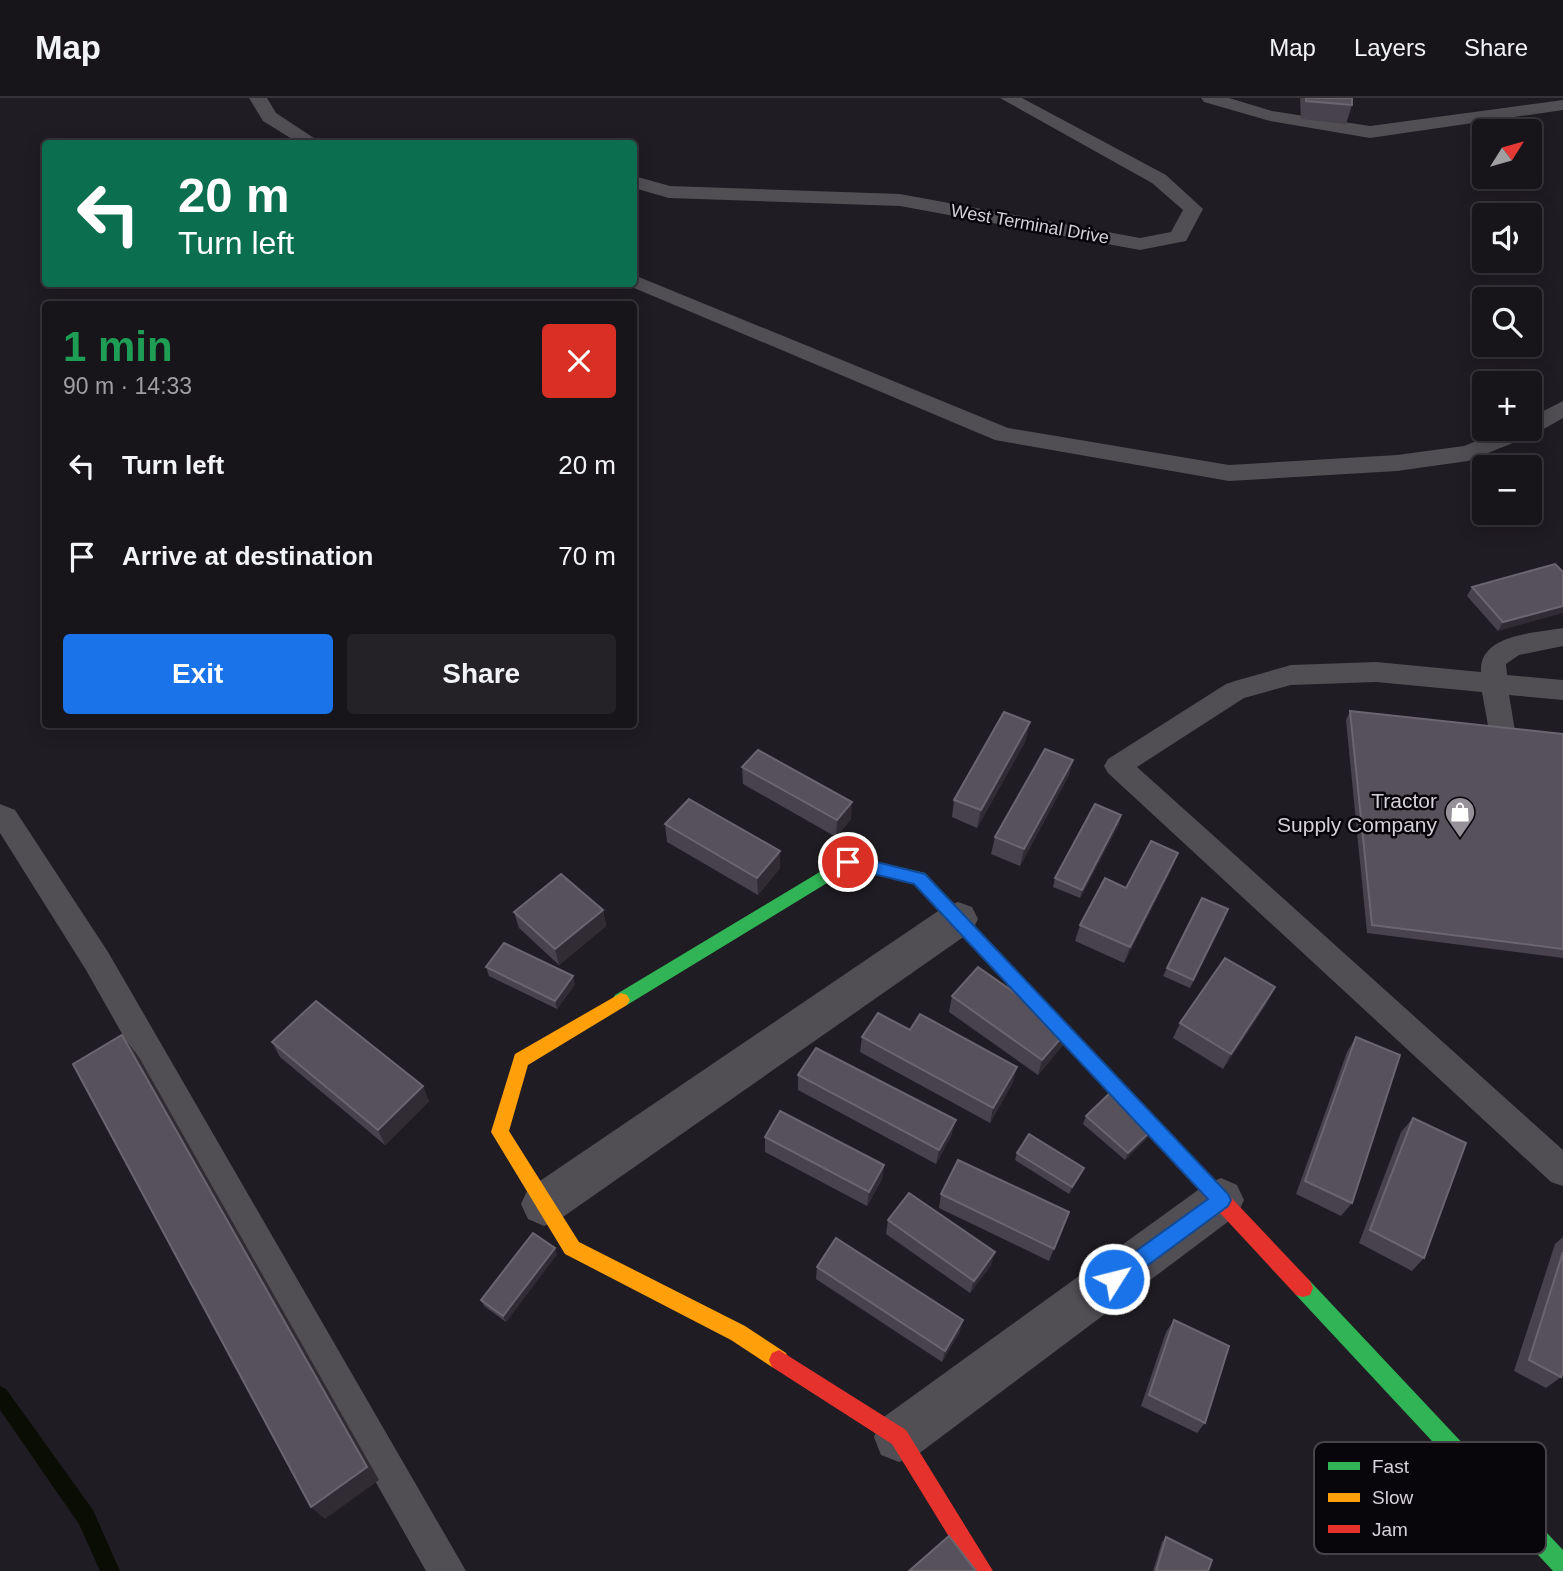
<!DOCTYPE html>
<html lang="en">
<head>
<meta charset="utf-8">
<style>
  body { margin:0; font-family:Arial,sans-serif; background:#252227; color:#f1f3f6; height:100vh; display:flex; flex-direction:column; font-size:26px; white-space:nowrap }
  * { box-sizing:border-box; margin:0 }
  p { font-size:23px; color:#9f9fa2 }
  .icon { flex:none; width:38px; height:38px; fill:none; stroke:currentColor; stroke-width:2; stroke-linecap:round; stroke-linejoin:round }
  .map { position:relative; flex:1; overflow:hidden }
  .details { position:absolute; left:42px; top:203px; width:595px; height:427px; display:flex; flex-direction:column; background:#18151a; border-radius:7px; box-shadow:0 4px 18px #0003,0 0 0 2px #363439 }
  .details>* { flex:none }
  .guide { position:absolute; left:42px; top:42px; width:595px; height:147px; border-radius:7px; box-shadow:0 4px 18px #0003,0 0 0 2px #363439; background:#0b6e4f; color:#fff; overflow:hidden }
  .needle { width:46px; rotate:53deg }
  .buttons { position:absolute; left:1472px; top:21px; display:grid; gap:14px }
  .buttons a { display:grid; place-items:center; width:70px; height:70px; border-radius:7px; background:#18151a; box-shadow:0 4px 18px #0003,0 0 0 2px #363439; font-size:35px }
  .pin { position:absolute; display:grid; place-items:center; width:60px; height:60px; color:#fff; margin:-30px; border:4px solid #fff; border-radius:50%; box-shadow:0 2px 7px #0007 }
  .me { position:absolute; width:77px; margin:-38px; rotate:54deg; stroke-linejoin:round; filter:drop-shadow(0 0 5px #0008) }
  .turn { display:flex; align-items:center; gap:24px; height:147px; padding:0 21px; font-size:32px }
  .turn .icon { width:91px; height:91px; stroke-width:2.5 }
  .turn b { display:block; font-size:49px; line-height:60px }
  .round { display:grid; place-items:center; flex:none; width:74px; height:74px; border-radius:7px; background:#252227 }
  .summary { display:flex; align-items:center; justify-content:space-between; height:119px; padding:0 21px }
  h1 { font-size:42px; font-weight:800; line-height:52px; color:#1e9e55 }
  .primary-button { display:flex; gap:14px; margin-top:auto; padding:14px 21px }
  .primary-button a { flex:1; height:80px; border-radius:7px; background:#1a73e8; color:#fff; font-size:28px; font-weight:800; line-height:80px; text-align:center }
  .primary-button a+a { background:#252227; color:#f1f3f6 }
  ul { padding:0; list-style:none }
  li { display:flex; align-items:center; gap:21px; height:91px; padding:0 21px }
  li div { flex:1 }
  li b { display:block; font-size:26px }
  li em { font-style:normal }
  header { display:flex; align-items:center; gap:42px; box-sizing:border-box; height:98px; padding:0 35px; background:#18151a; border-bottom:2px solid #363439 }
  header strong { font-size:33px }
  nav { display:flex; gap:38px; margin-inline-start:auto; font-size:24px }
  .map>svg:first-child { display:block }
  .lines { fill:none; stroke-linecap:round; stroke-linejoin:round }
  .stream { fill:#0a0d03; fill-rule:evenodd }
  .lane { fill:#514e54; fill-rule:evenodd }
  .street { fill:#514e54; fill-rule:evenodd }
  .fast { fill:#30b455; fill-rule:evenodd }
  .slow { fill:#ff9f0a; fill-rule:evenodd }
  .jam { fill:#e5322d; fill-rule:evenodd }
  .wall { fill:#47424b }
  .shaded-wall { fill:#312c34 }
  .building { fill:#56515a; stroke:#6a656e; stroke-width:2 }
  .route { fill:#1a73e8; stroke:#114b97; stroke-width:2 }
  .labels { text-anchor:middle; dominant-baseline:central; stroke-width:5; stroke-linejoin:round; paint-order:stroke }
  .far-street-label { font-size:18px; fill:#d5d0d9; stroke:#08060b }
  .poi-label { font-size:21px; fill:#d5d0d9; stroke:#08060b; text-anchor:end }
  .key { fill:#08060b; stroke:#464349; stroke-width:2 }
  .key-label { font-size:19px; fill:#d5d0d9 }
</style>
</head>
<body>
<header>
<strong>Map</strong>
<nav><a>Map</a><a>Layers</a><a>Share</a></nav>
</header>
<div class="map">
<svg width="1563" height="1473" viewBox="0 0 1563 1473">
  <rect width="100%" height="100%" fill="#201c23"/>
  <g class="lines">
    <polygon class="stream" points="0,1288 6,1291 93,1412 120,1473 100,1473 79,1426 0,1312"/>
    <g class="lane">
      <polygon points="249,0 267,0 276,15 323,46 300,46 263,23"/>
      <polygon points="1000,0 1022,0 1166,77 1203,111 1186,143 1140,152 900,108 669,100 634,90 634,78 670,88 900,96 1140,140 1171,134 1183,112 1152,85"/>
      <polygon points="1201,0 1229,0 1272,13 1370,28 1563,2 1563,12 1370,40 1270,23 1204,4"/>
      <polygon points="634,177 1008,330 1229,367 1397,357 1464,348 1507,331 1530,331 1530,320 1563,303 1563,320 1535,336 1468,363 1397,373 1229,383 995,342 627,187 625,186 634,186"/>
      <path d="M1563,530V548L1519,557L1506,566L1507,577L1563,582V602L1509,597L1515,633L1511,640L1502,643L1493,640L1489,633L1482,594L1376,584L1291,587L1244,600L1137,669L1563,1052V1088L1551,1084L1108,675L1104,668L1108,661L1226,586L1235,583L1291,567L1376,564L1481,574C1479,536 1535,535 1563,530Z"/>
      <polygon points="0,706 15,712 108,854 466,1473 426,1473 86,872 0,735"/>
    </g>
    <g class="street">
      <polygon points="958,804 972,809 978,821 972,833 560,1121 544,1128 528,1121 521,1106 528,1091 944,809"/>
      <polygon points="1221,1080 1237,1087 1244,1102 1237,1117 917,1357 899,1364 881,1357 874,1339 881,1321 1205,1087"/>
    </g>
    <g class="fast">
      <polygon points="848,757 925,775 1042,900 1045,905 1042,910 1036,912 1030,910 914,786 850,771 627,907 621,909 615,907 612,902 615,897"/>
      <polygon points="1303,1181 1310,1183 1563,1452 1563,1473 1553,1473 1296,1197 1293,1190 1296,1183"/>
    </g>
    <polygon class="slow" points="621,895 627,897 630,902 627,907 528,967 509,1033 579,1144 745,1228 786,1255 789,1262 786,1269 779,1272 772,1269 731,1242 565,1156 491,1034 515,956"/>
    <g class="jam">
      <polygon points="1036,898 1042,900 1310,1183 1313,1190 1310,1197 1303,1199 1296,1197 1030,910 1027,905 1030,900"/>
      <polygon points="779,1252 906,1332 993,1473 970,1473 892,1346 772,1269 769,1262 772,1255"/>
    </g>
  </g>
  <g class="wall">
    <polygon points="1300,0 1352,0 1352,7 1346,26 1301,21"/>
    <polygon points="1555,466 1498,533 1467,498 1472,489"/>
    <polygon points="1350,613 1563,636 1563,860 1367,835 1346,622"/>
    <polygon points="1026,642 977,730 952,719 954,702"/>
    <polygon points="1073,662 1068,679 1020,768 991,756 995,739"/>
    <polygon points="742,669 851,721 836,739 743,686"/>
    <polygon points="1121,717 1119,726 1080,800 1053,789 1055,780"/>
    <polygon points="665,726 780,753 780,770 758,797 667,744"/>
    <polygon points="1178,755 1171,772 1124,865 1075,843 1080,827 1126,790"/>
    <polygon points="603,812 606,828 559,867 519,830 514,814"/>
    <polygon points="1225,820 1190,890 1163,878 1167,870"/>
    <polygon points="486,869 575,886 557,911 489,878"/>
    <polygon points="952,898 1068,932 1063,947 1038,977 949,914"/>
    <polygon points="1267,905 1223,971 1173,940 1180,925"/>
    <polygon points="862,939 1013,984 990,1025 860,954"/>
    <polygon points="1356,939 1352,1105 1341,1118 1296,1096 1347,954"/>
    <polygon points="272,944 429,1003 385,1047 280,959"/>
    <polygon points="798,977 952,1036 936,1066 798,992"/>
    <polygon points="1086,1018 1153,1034 1125,1062 1083,1026"/>
    <polygon points="1413,1020 1424,1160 1412,1173 1359,1145 1401,1034"/>
    <polygon points="765,1039 884,1067 882,1081 867,1108 765,1054"/>
    <polygon points="1017,1055 1084,1070 1081,1077 1069,1096 1015,1062"/>
    <polygon points="941,1096 1069,1114 1049,1163 939,1110"/>
    <polygon points="888,1122 991,1167 970,1195 886,1136"/>
    <polygon points="1563,1139 1563,1274 1561,1279 1546,1290 1514,1273 1555,1146"/>
    <polygon points="557,1156 506,1224 484,1208 481,1202"/>
    <polygon points="817,1169 960,1233 942,1264 816,1181"/>
    <polygon points="1174,1222 1205,1325 1197,1335 1141,1308 1166,1234"/>
    <polygon points="1166,1439 1208,1473 1153,1473 1162,1444"/>
  </g>
  <g class="shaded-wall">
    <polygon points="1563,508 1563,515 1498,533 1503,524"/>
    <polygon points="1030,624 1026,642 977,730 981,712"/>
    <polygon points="1073,662 1068,679 1020,768 1024,751"/>
    <polygon points="852,704 851,721 836,739 837,722"/>
    <polygon points="1121,717 1119,726 1080,800 1082,792"/>
    <polygon points="780,753 780,770 758,797 757,780"/>
    <polygon points="1178,755 1171,772 1124,865 1130,849"/>
    <polygon points="603,812 606,828 559,867 555,851"/>
    <polygon points="573,878 575,886 557,911 555,903"/>
    <polygon points="1275,889 1267,905 1223,971 1231,956"/>
    <polygon points="1068,932 1063,947 1038,977 1042,962"/>
    <polygon points="122,937 139,959 379,1382 325,1421 311,1409"/>
    <polygon points="1017,969 1013,984 990,1025 993,1010"/>
    <polygon points="423,988 429,1003 385,1047 378,1032"/>
    <polygon points="956,1022 952,1036 936,1066 939,1052"/>
    <polygon points="1157,1027 1153,1034 1125,1062 1128,1055"/>
    <polygon points="884,1067 882,1081 867,1108 869,1094"/>
    <polygon points="1084,1070 1081,1077 1069,1096 1072,1089"/>
    <polygon points="555,1150 557,1156 506,1224 503,1218"/>
    <polygon points="995,1154 991,1167 970,1195 974,1183"/>
    <polygon points="963,1222 960,1233 942,1264 945,1253"/>
  </g>
  <g class="building">
    <polygon points="1306,0 1352,0 1352,7 1306,3"/>
    <polygon points="1555,466 1563,474 1563,508 1503,524 1472,489"/>
    <polygon points="1350,613 1563,636 1563,851 1372,827"/>
    <polygon points="1004,614 1030,624 981,712 954,702"/>
    <polygon points="1045,651 1073,662 1024,751 995,739"/>
    <polygon points="758,652 852,704 837,722 742,669"/>
    <polygon points="689,701 780,753 757,780 665,726"/>
    <polygon points="1095,706 1121,717 1082,792 1055,780"/>
    <polygon points="1151,743 1178,755 1130,849 1080,827 1105,780 1126,790"/>
    <polygon points="561,776 603,812 555,851 514,814"/>
    <polygon points="1202,800 1228,811 1193,882 1167,870"/>
    <polygon points="504,845 573,878 555,903 486,869"/>
    <polygon points="1225,860 1275,889 1231,956 1180,925"/>
    <polygon points="978,869 1068,932 1042,962 952,898"/>
    <polygon points="316,903 423,988 378,1032 272,944"/>
    <polygon points="878,915 910,932 920,916 1017,969 993,1010 862,939"/>
    <polygon points="122,937 367,1369 311,1409 73,966"/>
    <polygon points="1356,939 1400,957 1352,1105 1305,1083"/>
    <polygon points="816,950 956,1022 939,1052 798,977"/>
    <polygon points="1114,991 1157,1027 1128,1055 1086,1018"/>
    <polygon points="780,1013 884,1067 869,1094 765,1039"/>
    <polygon points="1413,1020 1466,1045 1424,1160 1370,1132"/>
    <polygon points="1029,1036 1084,1070 1072,1089 1017,1055"/>
    <polygon points="958,1062 1069,1114 1054,1151 941,1096"/>
    <polygon points="909,1095 995,1154 974,1183 888,1122"/>
    <polygon points="533,1135 555,1150 503,1218 481,1202"/>
    <polygon points="836,1140 963,1222 945,1253 817,1169"/>
    <polygon points="1563,1154 1563,1274 1561,1279 1529,1262"/>
    <polygon points="1174,1222 1229,1248 1205,1325 1149,1297"/>
    <polygon points="949,1438 976,1473 909,1473"/>
    <polygon points="1166,1439 1212,1462 1208,1473 1156,1473"/>
  </g>
  <polygon class="route" points="848,757 925,776 1228,1096 1231,1102 1228,1108 1121,1187 1114,1190 1107,1187 1104,1181 1107,1174 1208,1101 914,786 842,768 840,764 842,759"/>
  <defs>
    <g id="shop-pin" transform="scale(1.575)"><path d="M0 17L-7.5 6A9.5 9.5 0 1 1 7.5 6Z" fill="#969199" stroke="#08060b"/><path d="M-5-2.5h2.3a2.7 3.5 0 0 1 5.4 0H5L5.5 6h-11ZM-1.5-2.5h3a1.5 2.3 0 0 0-3 0Z" fill="#fff"/></g>
  </defs>
  <g fill-rule="evenodd">
    <use href="#shop-pin" x="1460" y="714"/>
  </g>
  <g class="labels">
    <g class="far-street-label">
      <text transform="translate(1030 126) rotate(10)">West Terminal Drive</text>
    </g>
    <g class="poi-label">
      <text x="1437" y="702">Tractor<tspan x="1437" dy="24">Supply Company</tspan></text>
    </g>
  </g>
  <rect x="1314" y="1344" width="232" height="112" rx="10" class="key"/>
  <rect x="1328" y="1364" width="32" height="8" fill="#30b455"/>
  <rect x="1328" y="1395" width="32" height="9" fill="#ff9f0a"/>
  <rect x="1328" y="1427" width="32" height="8" fill="#e5322d"/>
  <g class="key-label">
    <text x="1372" y="1375">Fast</text>
    <text x="1372" y="1406">Slow</text>
    <text x="1372" y="1438">Jam</text>
  </g>
</svg>
<div class="buttons">
<a><svg class="needle" viewBox="-14 -14 28 28"><path d="M0-13l5 13h-10z" fill="#e53935"/><path d="M0 13l5-13h-10z" fill="#9f9fa2"/></svg></a>
<a><svg class="icon" aria-label="sound" viewBox="0 0 24 24"><path d="M4 9h4l5-4v14l-5-4H4zM17 9q2 3 0 6"/></svg></a>
<a><svg class="icon" aria-label="search" viewBox="0 0 24 24"><circle cx="10" cy="10" r="6"/><path d="M15 15l6 6"/></svg></a>
<a>+</a>
<a>−</a>
</div>
<div class="pin" style="left:848px;top:764px;background:#d93025"><svg class="icon" aria-label="arrive" viewBox="0 0 24 24"><path d="M6 21V4h12l-3 4 3 4H6"/></svg></div>
<svg class="me" style="left:1114px;top:1181px" viewBox="-20 -20 40 40"><circle r="17" fill="#1a73e8" stroke="#fff" stroke-width="3"/><path d="M0-11L8 9 0 5-8 9z" fill="#fff"/></svg>
<div class="guide">
<div class="turn"><svg class="icon" aria-label="left" viewBox="0 0 24 24"><path d="M17 20v-9H6M10 6l-5 5 5 5"/></svg><div><b>20 m</b>Turn left</div></div>
</div>
<section class="details">
<div class="summary"><div><h1>1 min</h1><p>90 m · 14:33</p></div><a class="round" style="background:#d93025;color:#fff"><svg class="icon" aria-label="close" viewBox="0 0 24 24"><path d="M6 6l12 12M18 6L6 18"/></svg></a></div>
<ul>
<li><svg class="icon" aria-label="left" viewBox="0 0 24 24"><path d="M17 20v-9H6M10 6l-5 5 5 5"/></svg><div><b>Turn left</b></div><em>20 m</em></li>
<li><svg class="icon" aria-label="arrive" viewBox="0 0 24 24"><path d="M6 21V4h12l-3 4 3 4H6"/></svg><div><b>Arrive at destination</b></div><em>70 m</em></li>
</ul>
<div class="primary-button"><a>Exit</a><a>Share</a></div>
</section>
</div>
</body>
</html>
